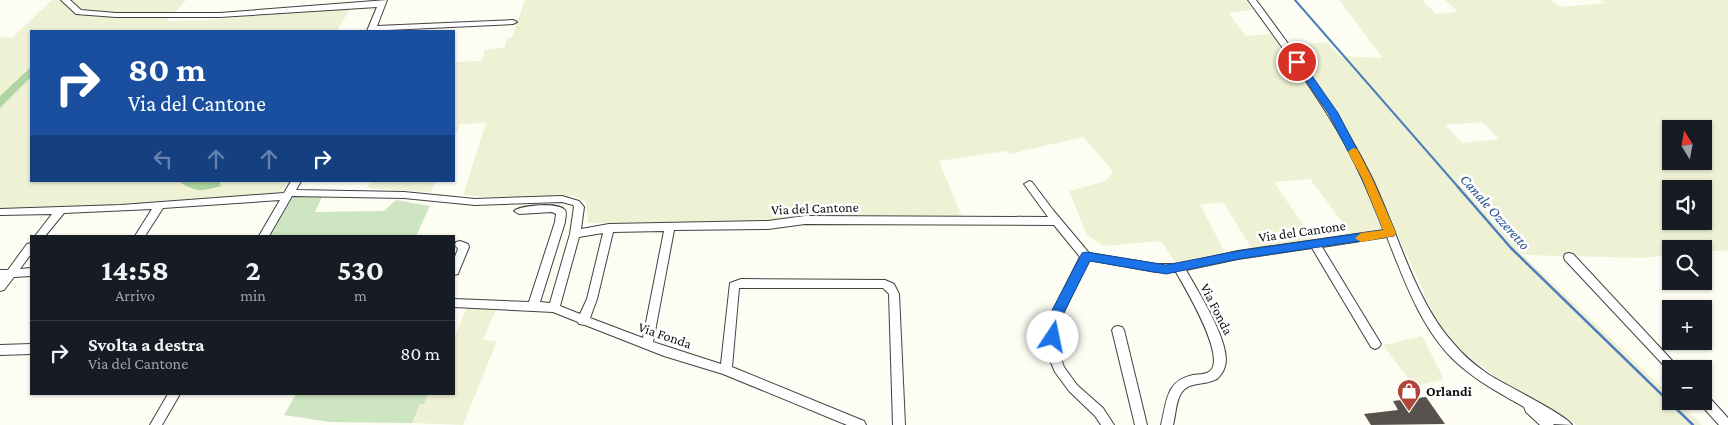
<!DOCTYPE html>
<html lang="it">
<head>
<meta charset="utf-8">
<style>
  body { margin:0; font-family:"Crimson Pro",serif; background:#242831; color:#f1f3f6; height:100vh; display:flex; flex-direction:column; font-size:19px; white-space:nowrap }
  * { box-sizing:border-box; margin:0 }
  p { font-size:16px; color:#9ea1a6 }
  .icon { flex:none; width:28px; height:28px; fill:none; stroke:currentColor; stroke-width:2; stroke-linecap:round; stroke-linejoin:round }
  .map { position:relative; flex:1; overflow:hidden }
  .details { position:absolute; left:30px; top:235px; width:425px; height:160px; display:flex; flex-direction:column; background:#171b24; border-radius:0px; box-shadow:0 1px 4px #0004 }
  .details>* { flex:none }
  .hud { position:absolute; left:30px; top:30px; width:425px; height:152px; border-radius:0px; box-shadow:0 1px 4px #0004; background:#1a4fa0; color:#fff; overflow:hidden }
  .needle { width:32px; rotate:349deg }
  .tools { position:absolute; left:1662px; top:120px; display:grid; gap:10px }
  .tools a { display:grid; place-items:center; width:50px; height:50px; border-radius:0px; background:#171b24; box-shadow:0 1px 4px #0004; font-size:25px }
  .pin { position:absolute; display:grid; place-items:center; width:42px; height:42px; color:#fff; margin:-21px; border:2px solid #fff; border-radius:50%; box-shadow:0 1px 5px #0007 }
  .me { position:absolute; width:55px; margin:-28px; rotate:11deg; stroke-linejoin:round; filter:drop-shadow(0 0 4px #0008) }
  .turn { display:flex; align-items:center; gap:18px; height:105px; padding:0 15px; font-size:22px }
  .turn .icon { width:65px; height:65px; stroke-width:2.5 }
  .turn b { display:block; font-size:35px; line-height:42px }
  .lanes { display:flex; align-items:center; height:48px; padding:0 15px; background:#0003; justify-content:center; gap:25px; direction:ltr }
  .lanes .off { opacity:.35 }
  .eta { display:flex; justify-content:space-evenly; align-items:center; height:85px; text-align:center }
  .eta b { font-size:30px; font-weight:700; line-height:35px }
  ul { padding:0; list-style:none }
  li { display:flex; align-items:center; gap:15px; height:65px; padding:0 15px; border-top:1px solid #363941 }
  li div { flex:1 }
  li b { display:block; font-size:19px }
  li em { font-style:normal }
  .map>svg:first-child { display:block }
  .farmland { fill:#eff1d5; fill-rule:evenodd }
  .green { fill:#cde5c0 }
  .forest { fill:#afd3a1 }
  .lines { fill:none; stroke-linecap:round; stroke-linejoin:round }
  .stream-far1 { stroke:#4d7dbd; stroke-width:2 }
  .stream { stroke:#4d7dbd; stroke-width:2.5 }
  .building { fill:#57524d }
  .minor-casing { stroke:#424242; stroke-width:2 }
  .minor { fill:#fff; fill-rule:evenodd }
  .route { fill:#1a73e8; stroke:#114b97 }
  .slow { fill:#f59e0b }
  .labels { text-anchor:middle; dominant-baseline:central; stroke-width:5; stroke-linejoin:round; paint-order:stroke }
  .street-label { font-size:14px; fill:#0f0f0f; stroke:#fff }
  .poi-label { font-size:14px; font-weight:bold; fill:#0f0f0f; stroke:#fff; text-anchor:start }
  .water-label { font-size:15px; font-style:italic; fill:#275193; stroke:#fff }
</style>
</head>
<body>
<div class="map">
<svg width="1728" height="425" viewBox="0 0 1728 425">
  <rect width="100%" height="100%" fill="#fdfdf3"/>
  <g class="farmland">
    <polygon points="52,0 186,0 167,21 211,20 351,7 337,31 31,31 31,67 0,96 0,38 13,37"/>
    <polygon points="525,0 1246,0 1253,10 1228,13 1246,36 1271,34 1327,112 1349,152 1384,228 1352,235 1310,179 1274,182 1313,240 1252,249 1223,202 1200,205 1226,254 1176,263 1161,241 1104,246 1087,235 1069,191 1099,183 1108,179 1113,171 1083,137 1010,154 1006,151 939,161 962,217 770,222 588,223 586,202 574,196 484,197 463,195 486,123 460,124 454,138 454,62 482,61 485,50 505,47 507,38 512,37"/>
    <path d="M1339,0H1422L1436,14L1458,12L1445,0H1550L1560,7L1605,3L1601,0H1728V250L1704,252V249H1671V255L1644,258L1523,255L1671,396V401H1677L1702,425H1577L1509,386L1458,349L1435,317L1381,198L1329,99L1291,46L1327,42L1340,56L1383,58ZM1482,122L1499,139L1462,143L1445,125ZM1671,129H1704V161H1671ZM1671,189H1704V221H1671Z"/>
    <polygon points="31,77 31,181 182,181 193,190 221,185 219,181 288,181 280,195 72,208 0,210 0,108"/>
    <polygon points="371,181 436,181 431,192 368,188"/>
    <polygon points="467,308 496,309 483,340 497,341 463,425 412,423 420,404 424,404 428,394 454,394 454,338"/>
    <polygon points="1422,336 1443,377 1440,381 1414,386 1383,345"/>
  </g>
  <g class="green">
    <polygon points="293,197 322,197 315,212 384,211 396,200 430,206 416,236 270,236"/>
    <polygon points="296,394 428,394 424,404 420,404 412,423 330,422 284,415"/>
  </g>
  <g class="forest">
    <polygon points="31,67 31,77 0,108 0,96"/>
    <path d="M182,181H219L221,186C202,191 198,193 181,183Z"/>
  </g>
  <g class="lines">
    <polyline class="stream-far1" points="1295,0 1459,188"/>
    <polyline class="stream" points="1458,187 1511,248 1693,425"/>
  </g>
  <polygon class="building" points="1426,397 1445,424 1371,425 1364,414 1398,410 1393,401"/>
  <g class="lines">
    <g class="minor-casing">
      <g id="minor">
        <polygon points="61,0 70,0 81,10 116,13 220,13 387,0 377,26 513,20 517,22 513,24 367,31 377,7 220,17 116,17 76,14"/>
        <path d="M1248,0H1256C1298,57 1341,114 1372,178C1397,230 1415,302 1454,344C1464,356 1475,365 1488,374C1503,384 1567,415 1572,425L1553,424L1554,425H1540L1526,412L1524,407C1501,394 1477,381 1457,363C1422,331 1404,280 1387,237L1322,247L1381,344L1379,347L1375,349L1371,347L1312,248L1238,259L1186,270C1197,290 1232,344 1225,366C1224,371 1220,376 1217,379C1209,383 1202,383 1193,385C1175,389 1177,411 1173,425H1161C1167,402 1165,381 1193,375C1199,374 1207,375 1211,370C1225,354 1185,288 1176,272H1156L1089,260L1059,322V353L1064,367L1077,385L1103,408L1114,425H1101L1095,416L1069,391L1055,372L1047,353V322L1080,257L1054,225L805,224L768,229L674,230L653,342L721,364L730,283L741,279L885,280L894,284L899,294L905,425H893L889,294L883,288H739L732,367L864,421L866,425H847L723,374L664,356L585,325L579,324L578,322L553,312L454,307V299L529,302L555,222L556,214L552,212L519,214L514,211C520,205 559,202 565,210C567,213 565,219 565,222L540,302L550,303L570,234L574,207L573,205L562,202L475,205L404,198L292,196L269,236H259L280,200L163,208L145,236H135L152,209L64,213L45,236H35L52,214L0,215V209L121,205L284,193L291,181H301L296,190L404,192L475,199L562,196L579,201L584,207L581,229L609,224L768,221L805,216L1048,217L1024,184L1029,181L1032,182L1053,210L1089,253L1156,264H1179L1238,251L1384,230C1370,196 1356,162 1337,130C1310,84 1279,43 1248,0ZM664,231L643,338L590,318L597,299L613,232ZM603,233L587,299L580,314L560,306L579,237Z"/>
        <polygon points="460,241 468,244 469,247 459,271 458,274 454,275 454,259 458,249 455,245 456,242"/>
        <polygon points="31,243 31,254 20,269 31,268 31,276 14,277 4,290 0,291 0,270 8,270 27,244"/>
        <polygon points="1569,253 1573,254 1680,369 1671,369 1671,373 1670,372 1565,260 1564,257 1565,254"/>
        <polygon points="1118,326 1122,327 1124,330 1147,425 1135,425 1112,330 1114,327"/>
        <polygon points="31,344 31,354 0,355 0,345"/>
        <polygon points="168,394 180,394 162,425 150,425"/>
        <polygon points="1704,395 1708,396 1728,418 1728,425 1719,425 1700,404 1699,401 1704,401"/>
      </g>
    </g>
    <use href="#minor" class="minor"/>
  </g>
  <polygon class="route" points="1297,59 1301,60 1338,113 1372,178 1396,233 1394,236 1238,259 1166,274 1090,261 1059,322 1059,337 1057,341 1048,341 1046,337 1046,322 1082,253 1086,252 1166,265 1238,251 1383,230 1362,178 1328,113 1293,62"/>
  <polygon class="slow" points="1353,148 1357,149 1372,178 1396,233 1394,236 1361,242 1355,238 1361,233 1383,230 1362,178 1348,152"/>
  <defs>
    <g id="shop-pin" transform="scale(1.25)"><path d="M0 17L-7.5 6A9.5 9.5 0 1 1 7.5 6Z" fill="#af4738" stroke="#fff"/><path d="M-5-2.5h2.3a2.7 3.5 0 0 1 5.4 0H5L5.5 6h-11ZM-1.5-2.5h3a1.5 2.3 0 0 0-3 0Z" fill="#fff"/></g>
  </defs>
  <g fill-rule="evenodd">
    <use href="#shop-pin" x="1409" y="391"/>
  </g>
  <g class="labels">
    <g class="street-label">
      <text transform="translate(815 208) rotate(-2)">Via del Cantone</text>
      <text transform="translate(1302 231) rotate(-8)">Via del Cantone</text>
      <text transform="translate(1217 309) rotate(63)">Via Fonda</text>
      <text transform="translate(665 335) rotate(19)">Via Fonda</text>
    </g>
    <g class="poi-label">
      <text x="1426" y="391">Orlandi</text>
    </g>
    <g class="water-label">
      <text transform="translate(1495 212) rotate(48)">Canale Ozzeretto</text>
    </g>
  </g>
</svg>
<div class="tools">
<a><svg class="needle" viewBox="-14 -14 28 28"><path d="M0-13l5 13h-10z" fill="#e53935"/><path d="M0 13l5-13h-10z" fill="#9ea1a6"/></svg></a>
<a><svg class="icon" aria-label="sound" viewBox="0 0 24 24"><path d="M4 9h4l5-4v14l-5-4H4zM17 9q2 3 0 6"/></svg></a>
<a><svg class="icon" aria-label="search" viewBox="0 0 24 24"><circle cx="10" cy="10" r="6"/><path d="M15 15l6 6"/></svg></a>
<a>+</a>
<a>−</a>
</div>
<div class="pin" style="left:1297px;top:62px;background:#d93025"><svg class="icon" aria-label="arrive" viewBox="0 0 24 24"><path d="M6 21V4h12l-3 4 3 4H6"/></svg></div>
<svg class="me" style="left:1053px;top:337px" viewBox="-20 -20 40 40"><circle r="19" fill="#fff"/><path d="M0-13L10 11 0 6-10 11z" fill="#1a73e8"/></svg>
<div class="hud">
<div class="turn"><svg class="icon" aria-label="right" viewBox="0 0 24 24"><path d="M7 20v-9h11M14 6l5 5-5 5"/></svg><div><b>80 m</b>Via del Cantone</div></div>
<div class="lanes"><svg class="icon off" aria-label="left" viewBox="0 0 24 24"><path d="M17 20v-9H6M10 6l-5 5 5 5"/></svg><svg class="icon off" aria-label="ahead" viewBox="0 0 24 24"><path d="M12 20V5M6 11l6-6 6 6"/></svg><svg class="icon off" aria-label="ahead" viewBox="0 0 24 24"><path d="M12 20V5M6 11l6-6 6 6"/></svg><svg class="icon" aria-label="right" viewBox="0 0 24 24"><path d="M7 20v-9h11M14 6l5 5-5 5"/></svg></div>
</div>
<section class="details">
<div class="eta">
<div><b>14:58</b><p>Arrivo</p></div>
<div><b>2</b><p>min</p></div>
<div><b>530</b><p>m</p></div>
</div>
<ul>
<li><svg class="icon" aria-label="right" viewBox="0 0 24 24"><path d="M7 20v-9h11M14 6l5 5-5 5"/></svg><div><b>Svolta a destra</b><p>Via del Cantone</p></div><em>80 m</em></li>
</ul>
</section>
</div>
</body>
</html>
